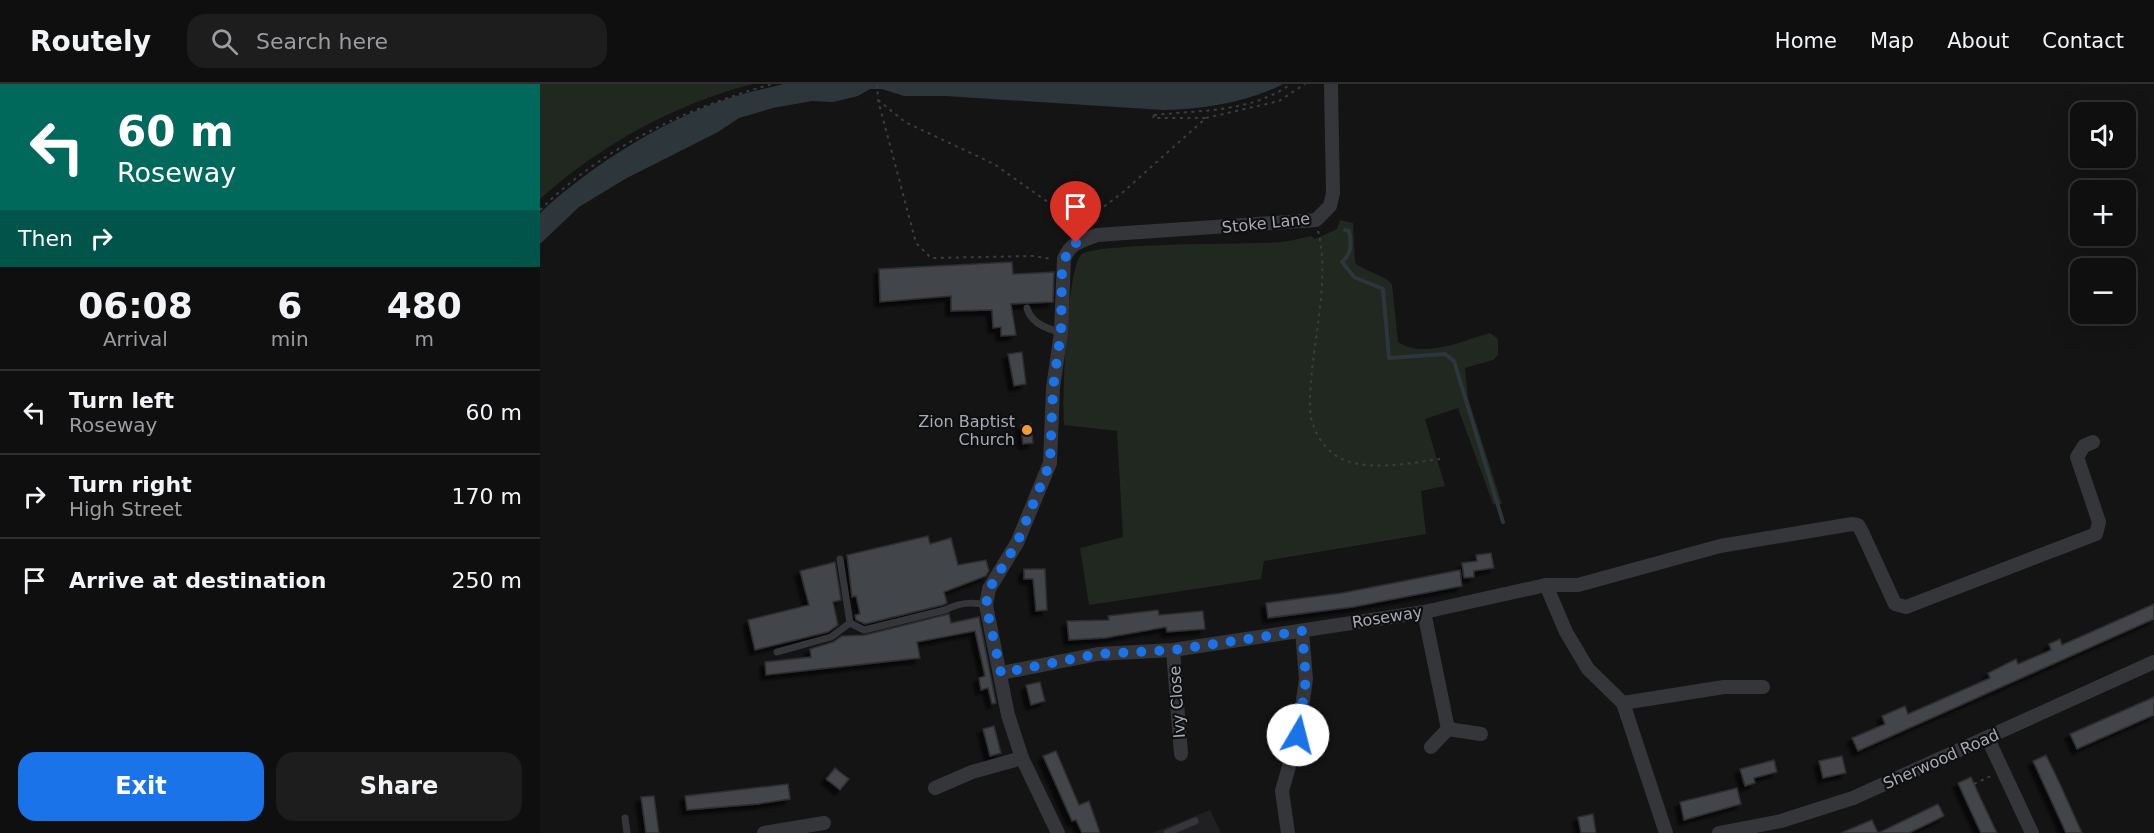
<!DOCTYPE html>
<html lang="en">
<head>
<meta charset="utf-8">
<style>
  body { margin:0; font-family:"DejaVu Sans",sans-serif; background:#1d1d1e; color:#f1f3f6; height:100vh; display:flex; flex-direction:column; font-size:22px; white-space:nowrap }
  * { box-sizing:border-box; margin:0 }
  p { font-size:20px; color:#9b9c9f }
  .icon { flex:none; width:33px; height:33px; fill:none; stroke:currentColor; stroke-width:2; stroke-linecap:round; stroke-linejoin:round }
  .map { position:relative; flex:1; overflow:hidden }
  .side { display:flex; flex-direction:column; background:#0f0f10; width:540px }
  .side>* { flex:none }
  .top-card { background:#00695c; color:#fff; overflow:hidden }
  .fabs { position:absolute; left:1530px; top:18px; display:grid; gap:12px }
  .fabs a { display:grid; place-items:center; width:66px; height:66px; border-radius:12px; background:#0f0f10; box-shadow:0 6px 24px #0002,0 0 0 2px #2f2f30; font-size:30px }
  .pin { position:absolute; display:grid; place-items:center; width:51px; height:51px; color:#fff; margin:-62px -26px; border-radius:50% 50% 50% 0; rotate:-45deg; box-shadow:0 0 6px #0007 }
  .pin .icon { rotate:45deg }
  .me { position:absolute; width:66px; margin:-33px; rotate:8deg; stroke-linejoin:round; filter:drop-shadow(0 0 4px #0008) }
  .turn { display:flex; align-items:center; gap:21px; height:126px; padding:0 18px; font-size:27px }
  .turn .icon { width:78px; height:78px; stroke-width:2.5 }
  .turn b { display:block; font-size:42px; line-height:51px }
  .then { display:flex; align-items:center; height:57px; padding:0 18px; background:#0003; gap:12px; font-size:22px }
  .eta { display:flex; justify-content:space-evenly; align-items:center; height:102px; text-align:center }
  .eta b { font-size:36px; font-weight:700; line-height:42px }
  .primary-button { display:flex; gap:12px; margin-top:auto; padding:12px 18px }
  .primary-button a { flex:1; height:69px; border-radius:18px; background:#1a73e8; color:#fff; font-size:24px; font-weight:700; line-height:69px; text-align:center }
  .primary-button a+a { background:#1d1d1e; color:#f1f3f6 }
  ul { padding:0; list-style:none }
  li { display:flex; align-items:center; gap:18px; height:84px; padding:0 18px; border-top:2px solid #2f2f30 }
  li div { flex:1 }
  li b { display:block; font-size:22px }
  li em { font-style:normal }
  header { display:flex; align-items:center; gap:36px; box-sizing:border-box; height:84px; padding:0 30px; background:#0f0f10; border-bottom:2px solid #2f2f30 }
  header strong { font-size:28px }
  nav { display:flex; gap:33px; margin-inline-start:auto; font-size:21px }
  .search { width:420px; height:54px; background:#1d1d1e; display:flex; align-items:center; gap:15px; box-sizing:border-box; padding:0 21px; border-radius:18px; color:#9b9c9f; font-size:22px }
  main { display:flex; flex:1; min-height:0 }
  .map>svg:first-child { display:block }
  .built { fill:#202022 }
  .green { fill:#202820 }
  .water { fill:#2c363b }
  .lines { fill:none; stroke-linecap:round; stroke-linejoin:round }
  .stream { stroke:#2c363b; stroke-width:4 }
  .building { fill:#434448; stroke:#2e2e31; stroke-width:1.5; filter:url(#shadow) }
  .path { stroke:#3b3d41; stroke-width:2; stroke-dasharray:3 4.5; stroke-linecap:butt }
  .lane { stroke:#35363a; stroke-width:7 }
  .street { stroke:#35363a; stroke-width:14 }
  .route { stroke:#1a73e8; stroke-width:10; stroke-dasharray:0 18 }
  .poi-dot { fill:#f29b2f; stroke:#0f0f10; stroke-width:2 }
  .labels { text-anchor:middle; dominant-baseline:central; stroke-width:4.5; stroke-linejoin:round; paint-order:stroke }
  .street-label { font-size:16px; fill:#a5acb6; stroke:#0f0f10 }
  .poi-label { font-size:16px; fill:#a5acb6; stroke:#0f0f10; text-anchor:end }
</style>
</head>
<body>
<header>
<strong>Routely</strong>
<div class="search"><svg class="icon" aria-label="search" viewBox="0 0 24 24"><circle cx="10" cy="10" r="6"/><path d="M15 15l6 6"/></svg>Search here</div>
<nav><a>Home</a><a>Map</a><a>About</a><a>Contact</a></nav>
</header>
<main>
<section class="side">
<div class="top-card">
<div class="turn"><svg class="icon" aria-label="left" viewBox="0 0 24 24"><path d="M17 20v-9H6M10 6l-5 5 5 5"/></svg><div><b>60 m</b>Roseway</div></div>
<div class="then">Then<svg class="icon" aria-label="right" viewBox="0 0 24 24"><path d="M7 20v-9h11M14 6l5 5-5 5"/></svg></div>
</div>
<div class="eta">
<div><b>06:08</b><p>Arrival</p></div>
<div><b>6</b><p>min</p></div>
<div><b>480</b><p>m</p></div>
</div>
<ul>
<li><svg class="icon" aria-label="left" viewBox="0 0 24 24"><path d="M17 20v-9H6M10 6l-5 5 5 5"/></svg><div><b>Turn left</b><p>Roseway</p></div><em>60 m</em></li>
<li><svg class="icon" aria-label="right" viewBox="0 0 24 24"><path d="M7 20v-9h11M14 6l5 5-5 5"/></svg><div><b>Turn right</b><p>High Street</p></div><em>170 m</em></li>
<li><svg class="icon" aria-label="arrive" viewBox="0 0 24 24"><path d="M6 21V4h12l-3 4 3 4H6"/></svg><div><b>Arrive at destination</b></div><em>250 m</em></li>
</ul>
<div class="primary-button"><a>Exit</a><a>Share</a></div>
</section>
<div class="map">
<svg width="1614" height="749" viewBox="0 0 1614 749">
  <defs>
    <filter id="shadow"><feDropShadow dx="-5" dy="5" stdDeviation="1.5" flood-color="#0009"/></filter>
  </defs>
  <rect width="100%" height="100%" fill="#141415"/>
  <polygon class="built" points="670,726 681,749 612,749"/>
  <g class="green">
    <path d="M0,0H213C136,19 59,62 0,115Z"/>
    <path d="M800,136L813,139L815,179C828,189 841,189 852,200L858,258C885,275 921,257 950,249L958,255V271L953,276L925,284L928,314L962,420H953L918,324L885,335L905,402L881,407L886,450L724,477L721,495L549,521L540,464L583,453L577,347L524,341C522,315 527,185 541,171C554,158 710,161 740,158C750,157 761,154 771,152L775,155L797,145Z"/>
  </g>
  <path class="water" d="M243,0H743C707,19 663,25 623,26L406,12H364L342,5H330L318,12L293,18L272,17L233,24L199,34L178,48L85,95L39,123L0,160V129C52,80 134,29 203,10C217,6 230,4 243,0Z"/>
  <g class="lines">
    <path class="stream" d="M805,146L809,147C812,159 812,170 802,178L814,193L843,205L849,274L905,270L914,277L963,438"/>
  </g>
  <g class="building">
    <polygon points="472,178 473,190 514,188 513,218 471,220 476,251 461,252 461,243 453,244 452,226 411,227 411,212 340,218 339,185"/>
    <polygon points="482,268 486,300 474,302 468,270"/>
    <polygon points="491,340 493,359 483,360 481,341"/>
    <polygon points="388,452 390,460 411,454 418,481 446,476 449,487 446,492 404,508 407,519 403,521 325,540 316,536 315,531 320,530 316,512 312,513 307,471"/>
    <polygon points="951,469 954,484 934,487 934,493 924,494 922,479 937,477 936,471"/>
    <polygon points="295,478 301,516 293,518 298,541 288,548 215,566 208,536 269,521 260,487"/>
    <polygon points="484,485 505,485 507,526 496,527 493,495 484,495"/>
    <polygon points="920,486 922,502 813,523 728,534 726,519 802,509"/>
    <polygon points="1614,520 1614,535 1318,667 1312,654 1345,640 1342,632 1365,622 1368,630 1450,594 1448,589 1476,575 1478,580 1511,566 1509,560 1520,555 1522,561"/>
    <polygon points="618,526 619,531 663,527 665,545 627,548 626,543 565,554 529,556 527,537 569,536 568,532"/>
    <polygon points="409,530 411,539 439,533 456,619 452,620 448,604 441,606 439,594 445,592 435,547 377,558 380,574 226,591 225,578 271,573 270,565 293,558 302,552 325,551"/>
    <polygon points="500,598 505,617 491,621 486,601"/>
    <polygon points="1614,613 1614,631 1537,665 1530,650"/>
    <polygon points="454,642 461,669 450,672 443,645"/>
    <polygon points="516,667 539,721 549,717 560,749 542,749 536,736 532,737 503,672"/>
    <polygon points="1506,671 1520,700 1542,749 1526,749 1521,738 1493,677"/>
    <polygon points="1302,672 1306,689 1283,694 1279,677"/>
    <polygon points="1234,676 1237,688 1214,694 1215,699 1205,702 1200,685"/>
    <polygon points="295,684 309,695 300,706 286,695"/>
    <polygon points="1431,693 1440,713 1457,749 1441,749 1427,719 1418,699"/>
    <polygon points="248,700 250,715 218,720 147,726 145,712"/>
    <polygon points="1197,704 1201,720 1144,736 1140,718"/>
    <polygon points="114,712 119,749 106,749 101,713"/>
    <polygon points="1398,720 1404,732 1392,738 1369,749 1338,749"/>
    <polygon points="1053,730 1056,749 1041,749 1038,733"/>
    <polygon points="1332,736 1338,749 1301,749 1322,740"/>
  </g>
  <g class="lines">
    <g class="path">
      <polyline points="337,0 338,16 376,159 391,174 493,172 511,175"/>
      <polyline points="338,16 365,38 454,80 512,121 530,148"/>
      <path d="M614,31C660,26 710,29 751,0"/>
      <polyline points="614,31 613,34 666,34"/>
      <path d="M0,126C63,63 147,24 232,0"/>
      <polyline points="534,145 582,109 666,34 739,17 765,0"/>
      <path d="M778,147C790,192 774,252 771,298C770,312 768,330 774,343C779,357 791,371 804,376C832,387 871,379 900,375"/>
      <polyline points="1434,700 1453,691"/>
    </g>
    <g class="lane">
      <path d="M487,224C491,239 506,245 521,248"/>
      <polyline points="300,475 310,539"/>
      <path d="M237,568L291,553L310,539L324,546L405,526C419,519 431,517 446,521"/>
      <polyline points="85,734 87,749"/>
      <polyline points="627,749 655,737"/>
    </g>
    <g class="street">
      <polyline points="1006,501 1026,548 1048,585 1083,619 1126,749"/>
      <polyline points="884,528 908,645"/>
      <polyline points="633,566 641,670"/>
      <polyline points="461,589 558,570 633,566 884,528 1006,501 1038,501 1180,462 1312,440 1318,441 1322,448 1355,520 1366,523 1556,450 1559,438 1537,373 1544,362 1553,358"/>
      <polyline points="1083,619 1184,603 1223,603"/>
      <polyline points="1448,655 1492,749"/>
      <polyline points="891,663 908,645 941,650"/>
      <polyline points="395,704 432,688 482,674"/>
      <polyline points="224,749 284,739"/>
      <path d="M518,749L482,674L468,631L446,521L449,505L477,459L510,379L513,304L521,248L524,175C530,159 541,157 557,151L776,136L790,122L793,109L791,0"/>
      <polyline points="748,749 742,707 758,651 766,595 762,547"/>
      <polyline points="1179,749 1241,737 1313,714 1614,578"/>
    </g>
  </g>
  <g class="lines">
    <polyline class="route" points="536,159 528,165 522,186 521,248 513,304 510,379 477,459 449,505 446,521 461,589 558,570 633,566 762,547 766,595 758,651"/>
  </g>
  <circle class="poi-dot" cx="487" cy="346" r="6"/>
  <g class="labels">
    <g class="street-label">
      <text transform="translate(726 139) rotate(-6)">Stoke Lane</text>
      <text transform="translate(847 533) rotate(-9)">Roseway</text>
      <text transform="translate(637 618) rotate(-94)">Ivy Close</text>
      <text transform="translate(1401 675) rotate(-24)">Sherwood Road</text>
    </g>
    <g class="poi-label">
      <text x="475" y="337">Zion Baptist<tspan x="475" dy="18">Church</tspan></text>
    </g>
  </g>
</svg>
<div class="fabs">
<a><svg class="icon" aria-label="sound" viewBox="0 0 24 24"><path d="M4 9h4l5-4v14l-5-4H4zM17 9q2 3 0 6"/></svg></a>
<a>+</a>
<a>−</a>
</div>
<div class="pin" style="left:536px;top:159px;background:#d93025"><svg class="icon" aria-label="arrive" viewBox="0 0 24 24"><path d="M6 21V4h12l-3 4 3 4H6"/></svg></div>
<svg class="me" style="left:758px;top:651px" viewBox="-20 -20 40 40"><circle r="19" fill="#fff"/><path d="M0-13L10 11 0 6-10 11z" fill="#1a73e8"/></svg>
</div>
</main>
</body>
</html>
